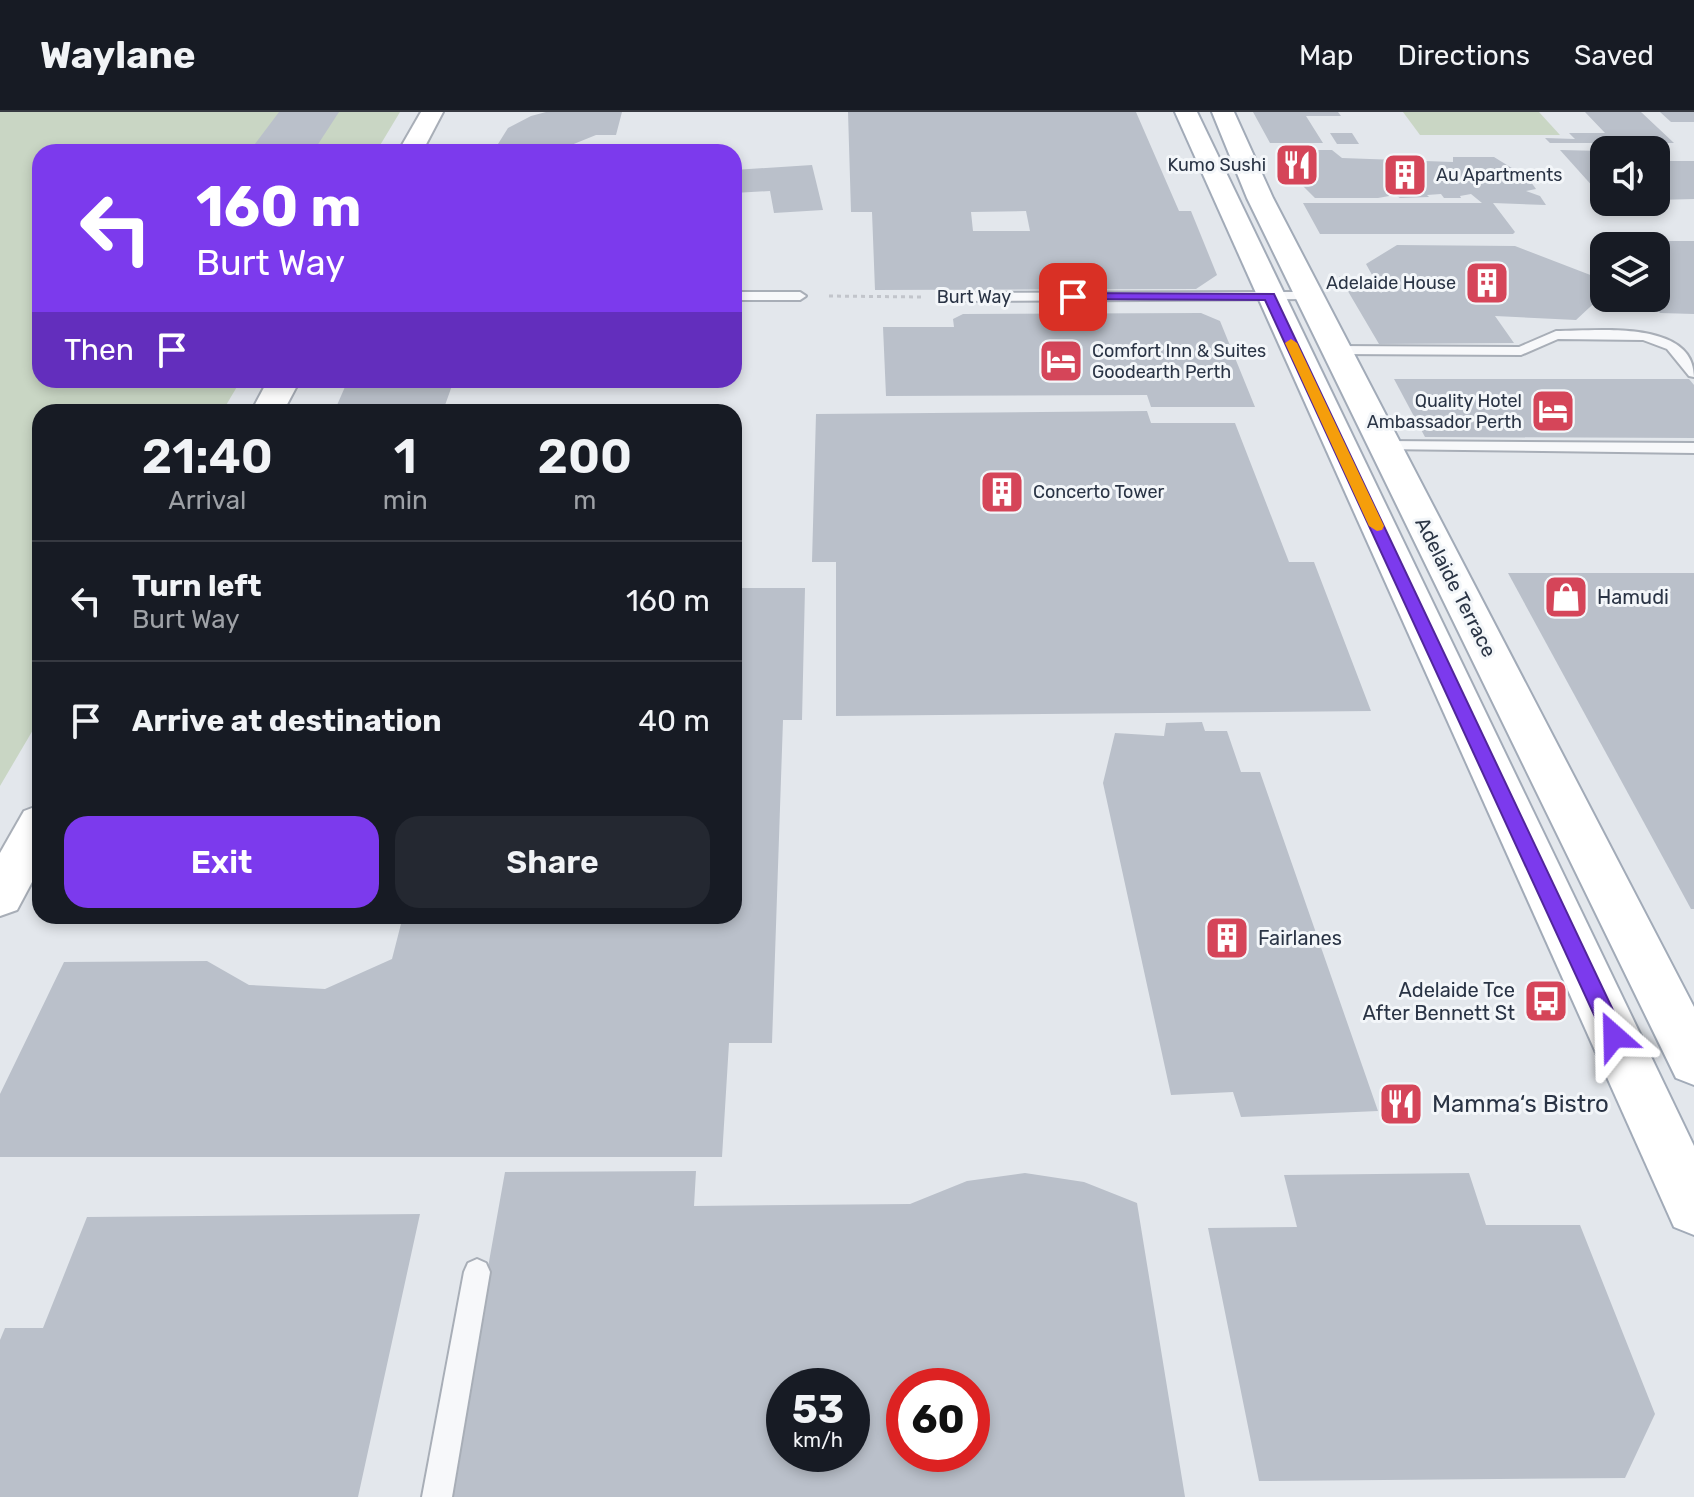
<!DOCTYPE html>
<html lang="en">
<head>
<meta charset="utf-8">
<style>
  body { margin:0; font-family:Rubik,sans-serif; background:#242831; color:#f1f3f6; height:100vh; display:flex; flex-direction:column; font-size:30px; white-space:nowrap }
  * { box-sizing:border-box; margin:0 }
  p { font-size:26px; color:#9ea1a6 }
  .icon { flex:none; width:44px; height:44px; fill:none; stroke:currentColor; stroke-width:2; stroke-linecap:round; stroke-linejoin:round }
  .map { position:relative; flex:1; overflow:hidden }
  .details { position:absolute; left:32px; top:292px; width:710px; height:520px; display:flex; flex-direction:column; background:#171b24; border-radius:24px; box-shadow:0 4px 12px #0003 }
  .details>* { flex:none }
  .top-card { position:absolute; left:32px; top:32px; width:710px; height:244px; border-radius:24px; box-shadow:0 4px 12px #0003; background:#7c3aed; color:#fff; overflow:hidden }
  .fabs { position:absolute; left:1590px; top:24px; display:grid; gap:16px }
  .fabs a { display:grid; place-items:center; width:80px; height:80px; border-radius:16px; background:#171b24; box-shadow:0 4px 12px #0003; font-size:40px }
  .speed { position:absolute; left:766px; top:1256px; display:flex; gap:16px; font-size:40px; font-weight:700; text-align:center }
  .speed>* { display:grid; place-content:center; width:104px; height:104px; border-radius:50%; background:#171b24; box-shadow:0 4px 12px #0003; line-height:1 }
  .speed small { font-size:20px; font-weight:400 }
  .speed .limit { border:12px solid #d22; background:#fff; color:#111 }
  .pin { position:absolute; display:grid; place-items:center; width:68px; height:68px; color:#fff; margin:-34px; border-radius:16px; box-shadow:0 4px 12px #0006 }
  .me { position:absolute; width:88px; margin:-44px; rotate:335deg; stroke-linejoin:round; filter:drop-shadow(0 0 6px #0008) }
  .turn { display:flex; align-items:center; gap:28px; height:168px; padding:0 32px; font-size:36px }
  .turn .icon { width:104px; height:104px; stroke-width:2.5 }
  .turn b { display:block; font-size:56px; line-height:68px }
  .then { display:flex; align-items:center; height:76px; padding:0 32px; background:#0003; gap:16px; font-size:30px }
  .eta { display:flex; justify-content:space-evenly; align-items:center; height:136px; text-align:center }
  .eta b { font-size:48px; font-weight:600; line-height:56px }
  .cta { display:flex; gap:16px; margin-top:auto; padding:16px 32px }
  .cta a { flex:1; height:92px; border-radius:24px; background:#7c3aed; color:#fff; font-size:32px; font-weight:600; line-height:92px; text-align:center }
  .cta a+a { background:#242831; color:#f1f3f6 }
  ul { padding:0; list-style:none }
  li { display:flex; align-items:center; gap:24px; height:120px; padding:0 32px; border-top:2px solid #363941 }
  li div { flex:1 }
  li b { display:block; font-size:30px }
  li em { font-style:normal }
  header { display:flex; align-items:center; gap:48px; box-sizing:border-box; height:112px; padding:0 40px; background:#171b24; border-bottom:2px solid #363941 }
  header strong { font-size:38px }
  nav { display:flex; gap:44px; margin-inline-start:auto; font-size:28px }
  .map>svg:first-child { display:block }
  .green { fill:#c9d6c4 }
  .building { fill:#bac0ca; fill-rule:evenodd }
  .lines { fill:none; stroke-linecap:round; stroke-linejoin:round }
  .lane-casing { stroke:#a8aeb7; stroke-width:4 }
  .secondary-casing { stroke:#a8aeb7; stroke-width:4 }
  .primary-casing { stroke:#a2abb8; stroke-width:4 }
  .path { stroke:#c2c5cb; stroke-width:3; stroke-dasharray:4 4; stroke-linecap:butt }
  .lane { fill:#f7f8fa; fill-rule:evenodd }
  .secondary { fill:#fff; fill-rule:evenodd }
  .primary { fill:#fff; fill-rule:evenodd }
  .route { fill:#7c3aed; stroke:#51269a; stroke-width:2 }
  .slow { fill:#f59e0b }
  .labels { text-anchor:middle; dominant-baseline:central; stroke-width:6; stroke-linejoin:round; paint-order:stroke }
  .far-poi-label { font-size:18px; fill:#2a3445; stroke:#f3f6f9; text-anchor:end }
  .far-street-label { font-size:18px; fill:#2a3445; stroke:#f3f6f9 }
  .street-label { font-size:20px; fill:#2a3445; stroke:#f3f6f9 }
  .poi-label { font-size:20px; fill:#2a3445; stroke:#f3f6f9; text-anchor:start }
  .near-poi-label { font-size:24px; fill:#2a3445; stroke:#f3f6f9; text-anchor:start }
</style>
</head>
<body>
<header>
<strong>Waylane</strong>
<nav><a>Map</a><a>Directions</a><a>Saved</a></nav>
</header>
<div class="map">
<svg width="1694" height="1385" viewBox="0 0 1694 1385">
  <rect width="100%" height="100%" fill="#e3e7ec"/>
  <g class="green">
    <polygon points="0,0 400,0 376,40 40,40 40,268 241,268 222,300 40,300 40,606 0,674"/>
    <polygon points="1403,0 1539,0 1560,23 1420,23"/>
  </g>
  <g class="building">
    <polygon points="279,0 339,0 313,40 249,40"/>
    <polygon points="546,0 622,0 616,23 596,23 554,40 493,40 508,16 531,4"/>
    <path d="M848,0H1136L1179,99H1191L1217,163L1196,177L875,178L872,100H851ZM1026,99L1030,119H973L971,100Z"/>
    <polygon points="1253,0 1338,0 1341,4 1306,4 1323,31 1270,31"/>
    <polygon points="1585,0 1641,0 1674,31 1550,31 1545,26 1575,27 1569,21 1605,21"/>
    <polygon points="1660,0 1694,0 1694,10 1671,10"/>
    <polygon points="1330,21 1352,21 1359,32 1337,32"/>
    <polygon points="1287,38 1332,38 1342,46 1453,50 1453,45 1494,45 1528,66 1536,77 1526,79 1540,84 1546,93 1493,91 1515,120 1513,122 1320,122 1303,91 1482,91 1471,82 1460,84 1461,86 1444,86 1441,82 1427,83 1429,85 1400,86 1395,83 1378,86 1315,86 1303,74 1310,73 1304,69 1290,69 1283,50"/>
    <polygon points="1560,38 1604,39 1604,87"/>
    <polygon points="1656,49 1694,49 1694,87 1656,88"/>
    <polygon points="812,53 823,98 774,101 770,79 734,81 734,58"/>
    <polygon points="1598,129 1694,129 1694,202 1660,201 1646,186 1656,186 1656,134 1602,134"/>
    <polygon points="1397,133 1515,134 1593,164 1604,182 1576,208 1495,204 1514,231 1379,232 1339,164 1382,181 1366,152"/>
    <polygon points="1201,201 1220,209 1255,295 1151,295 1147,283 886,284 883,215 954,215 953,207 963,202"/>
    <polygon points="1394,267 1689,267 1694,273 1694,326 1425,325"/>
    <polygon points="348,268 454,268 444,296 406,297 406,300 334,300"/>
    <polygon points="530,268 667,268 666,274 528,274"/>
    <polygon points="1147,299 1151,311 1235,311 1289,450 1314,450 1371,599 836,604 836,450 812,450 816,302"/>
    <polygon points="1508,461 1694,461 1694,797 1691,797"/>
    <polygon points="734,476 805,476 802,608 783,608 772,931 729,931 722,1045 0,1045 0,982 64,850 207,849 249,873 325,877 392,847 403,804 734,804"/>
    <polygon points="1202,610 1205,619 1227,619 1241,660 1260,660 1378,999 1241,1005 1233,980 1171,983 1103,671 1115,621 1164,624 1166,611"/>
    <path d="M696,1059L694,1094L910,1092L967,1069L1025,1061L1084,1070L1137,1091L1185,1385H447L505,1060ZM784,1274H852V1342H784ZM904,1274H972V1342H904Z"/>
    <polygon points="1469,1061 1486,1113 1580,1113 1655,1302 1625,1366 1259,1369 1208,1116 1297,1115 1284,1063"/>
    <polygon points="420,1102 358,1385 0,1385 0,1228 5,1216 43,1216 87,1105"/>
  </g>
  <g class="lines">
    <g class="lane-casing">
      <g id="lane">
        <polygon points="734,180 800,180 806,184 800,188 734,188"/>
        <polygon points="1310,180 1315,181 1315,187 951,189 945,185 951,181"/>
        <path d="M1556,219C1595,219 1694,207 1694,265L1689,264L1667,237L1643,228L1558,227L1521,243L1337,242L1330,238L1337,234L1519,235Z"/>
        <polygon points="1385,329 1694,331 1694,341 1380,337 1377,334"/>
        <polygon points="477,1147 486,1151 490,1160 452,1385 422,1385 464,1160 468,1151"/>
      </g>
    </g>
    <g class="secondary-casing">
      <g id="secondary">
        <polygon points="421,0 443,0 422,40 398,40"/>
        <polygon points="268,268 300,268 283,300 251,300"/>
        <polygon points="40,693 40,755 17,798 0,804 0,741 24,699"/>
      </g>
    </g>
    <g class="primary-casing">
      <g id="primary">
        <polygon points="1175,0 1197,0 1694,1034 1694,1123 1674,1115"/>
        <polygon points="1212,0 1234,0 1273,86 1694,895 1694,973 1676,966 1247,86"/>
      </g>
    </g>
    <polyline class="path" points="829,184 923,185"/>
    <use href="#lane" class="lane"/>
    <use href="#secondary" class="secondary"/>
    <use href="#primary" class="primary"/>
  </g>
  <polygon class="route" points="1073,181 1274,182 1622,917 1625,924 1622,931 1614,934 1607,931 1265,188 1069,187 1068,185"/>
  <polygon class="slow" points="1291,227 1297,231 1384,414 1382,418 1377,419 1369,414 1285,231"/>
  <defs>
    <g id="restaurant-square" transform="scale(2.3)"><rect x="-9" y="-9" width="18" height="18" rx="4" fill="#d54559" stroke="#f3f6f9"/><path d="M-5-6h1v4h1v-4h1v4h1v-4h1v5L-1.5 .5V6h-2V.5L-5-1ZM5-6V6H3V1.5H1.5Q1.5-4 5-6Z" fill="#fff"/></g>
    <g id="building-square" transform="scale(2.3)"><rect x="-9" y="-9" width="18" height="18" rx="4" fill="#d54559" stroke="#f3f6f9"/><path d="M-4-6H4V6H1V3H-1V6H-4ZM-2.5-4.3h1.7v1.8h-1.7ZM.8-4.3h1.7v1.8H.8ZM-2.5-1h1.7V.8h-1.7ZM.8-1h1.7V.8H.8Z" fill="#fff"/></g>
    <g id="hotel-square" transform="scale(2.3)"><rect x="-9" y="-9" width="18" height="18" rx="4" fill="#d54559" stroke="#f3f6f9"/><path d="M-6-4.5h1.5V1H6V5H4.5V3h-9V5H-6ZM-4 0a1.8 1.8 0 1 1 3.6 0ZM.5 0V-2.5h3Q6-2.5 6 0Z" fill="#fff"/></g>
    <g id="shop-square" transform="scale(2.3)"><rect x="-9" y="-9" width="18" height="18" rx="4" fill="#d54559" stroke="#f3f6f9"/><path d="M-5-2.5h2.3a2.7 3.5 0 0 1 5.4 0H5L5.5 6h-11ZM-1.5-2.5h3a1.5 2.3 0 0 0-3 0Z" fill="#fff"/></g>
    <g id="bus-square" transform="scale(2.3)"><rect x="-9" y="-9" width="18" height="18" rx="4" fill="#d54559" stroke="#f3f6f9"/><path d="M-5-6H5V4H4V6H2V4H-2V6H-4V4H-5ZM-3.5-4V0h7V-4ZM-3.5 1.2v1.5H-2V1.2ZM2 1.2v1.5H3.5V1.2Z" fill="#fff"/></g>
  </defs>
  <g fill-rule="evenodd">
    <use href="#restaurant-square" x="1297" y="53"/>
    <use href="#building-square" x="1405" y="63"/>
    <use href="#building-square" x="1487" y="171"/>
    <use href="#hotel-square" x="1061" y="249"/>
    <use href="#hotel-square" x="1553" y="299"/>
    <use href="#building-square" x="1002" y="380"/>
    <use href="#shop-square" x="1566" y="485"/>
    <use href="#building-square" x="1227" y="826"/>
    <use href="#bus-square" x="1546" y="889"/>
    <use href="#restaurant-square" x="1401" y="992"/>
  </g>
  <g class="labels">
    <g class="far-poi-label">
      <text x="1266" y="53">Kumo Sushi</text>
      <text x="1436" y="63" text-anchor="start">Au Apartments</text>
      <text x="1456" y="171">Adelaide House</text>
      <text x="1092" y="239" text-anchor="start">Comfort Inn &amp; Suites<tspan x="1092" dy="21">Goodearth Perth</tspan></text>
      <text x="1522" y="289">Quality Hotel<tspan x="1522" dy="21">Ambassador Perth</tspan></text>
      <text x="1033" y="380" text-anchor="start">Concerto Tower</text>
    </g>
    <g class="far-street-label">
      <text x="974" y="185">Burt Way</text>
    </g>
    <g class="street-label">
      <text transform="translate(1456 475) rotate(63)">Adelaide Terrace</text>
    </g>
    <g class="poi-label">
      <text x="1597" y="485">Hamudi</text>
      <text x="1258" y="826">Fairlanes</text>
      <text x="1515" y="878" text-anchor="end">Adelaide Tce<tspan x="1515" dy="23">After Bennett St</tspan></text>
    </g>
    <g class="near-poi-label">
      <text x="1432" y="992">Mamma‘s Bistro</text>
    </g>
  </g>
</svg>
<div class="fabs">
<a><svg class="icon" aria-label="sound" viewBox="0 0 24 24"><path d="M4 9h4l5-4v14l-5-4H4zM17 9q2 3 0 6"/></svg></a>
<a><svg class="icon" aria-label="layers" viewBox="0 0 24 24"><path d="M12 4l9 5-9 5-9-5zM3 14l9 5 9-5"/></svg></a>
</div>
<div class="speed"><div>53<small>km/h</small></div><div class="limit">60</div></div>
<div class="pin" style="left:1073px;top:185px;background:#d93025"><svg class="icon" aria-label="arrive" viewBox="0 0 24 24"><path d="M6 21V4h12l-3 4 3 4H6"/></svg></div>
<svg class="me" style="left:1614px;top:924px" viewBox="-20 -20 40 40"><path d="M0-17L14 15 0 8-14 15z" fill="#7c3aed" stroke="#fff" stroke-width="4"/></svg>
<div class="top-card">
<div class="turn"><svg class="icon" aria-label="left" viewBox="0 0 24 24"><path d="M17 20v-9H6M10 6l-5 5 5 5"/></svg><div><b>160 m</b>Burt Way</div></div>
<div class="then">Then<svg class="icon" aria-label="arrive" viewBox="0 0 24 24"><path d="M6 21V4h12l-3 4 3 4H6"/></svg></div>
</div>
<section class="details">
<div class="eta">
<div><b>21:40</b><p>Arrival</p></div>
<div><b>1</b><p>min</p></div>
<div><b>200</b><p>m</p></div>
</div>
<ul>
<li><svg class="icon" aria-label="left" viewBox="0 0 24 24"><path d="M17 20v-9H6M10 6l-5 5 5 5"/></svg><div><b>Turn left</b><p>Burt Way</p></div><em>160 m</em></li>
<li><svg class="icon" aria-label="arrive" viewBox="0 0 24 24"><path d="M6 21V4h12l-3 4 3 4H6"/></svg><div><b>Arrive at destination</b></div><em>40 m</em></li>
</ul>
<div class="cta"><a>Exit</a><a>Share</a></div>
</section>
</div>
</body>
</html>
